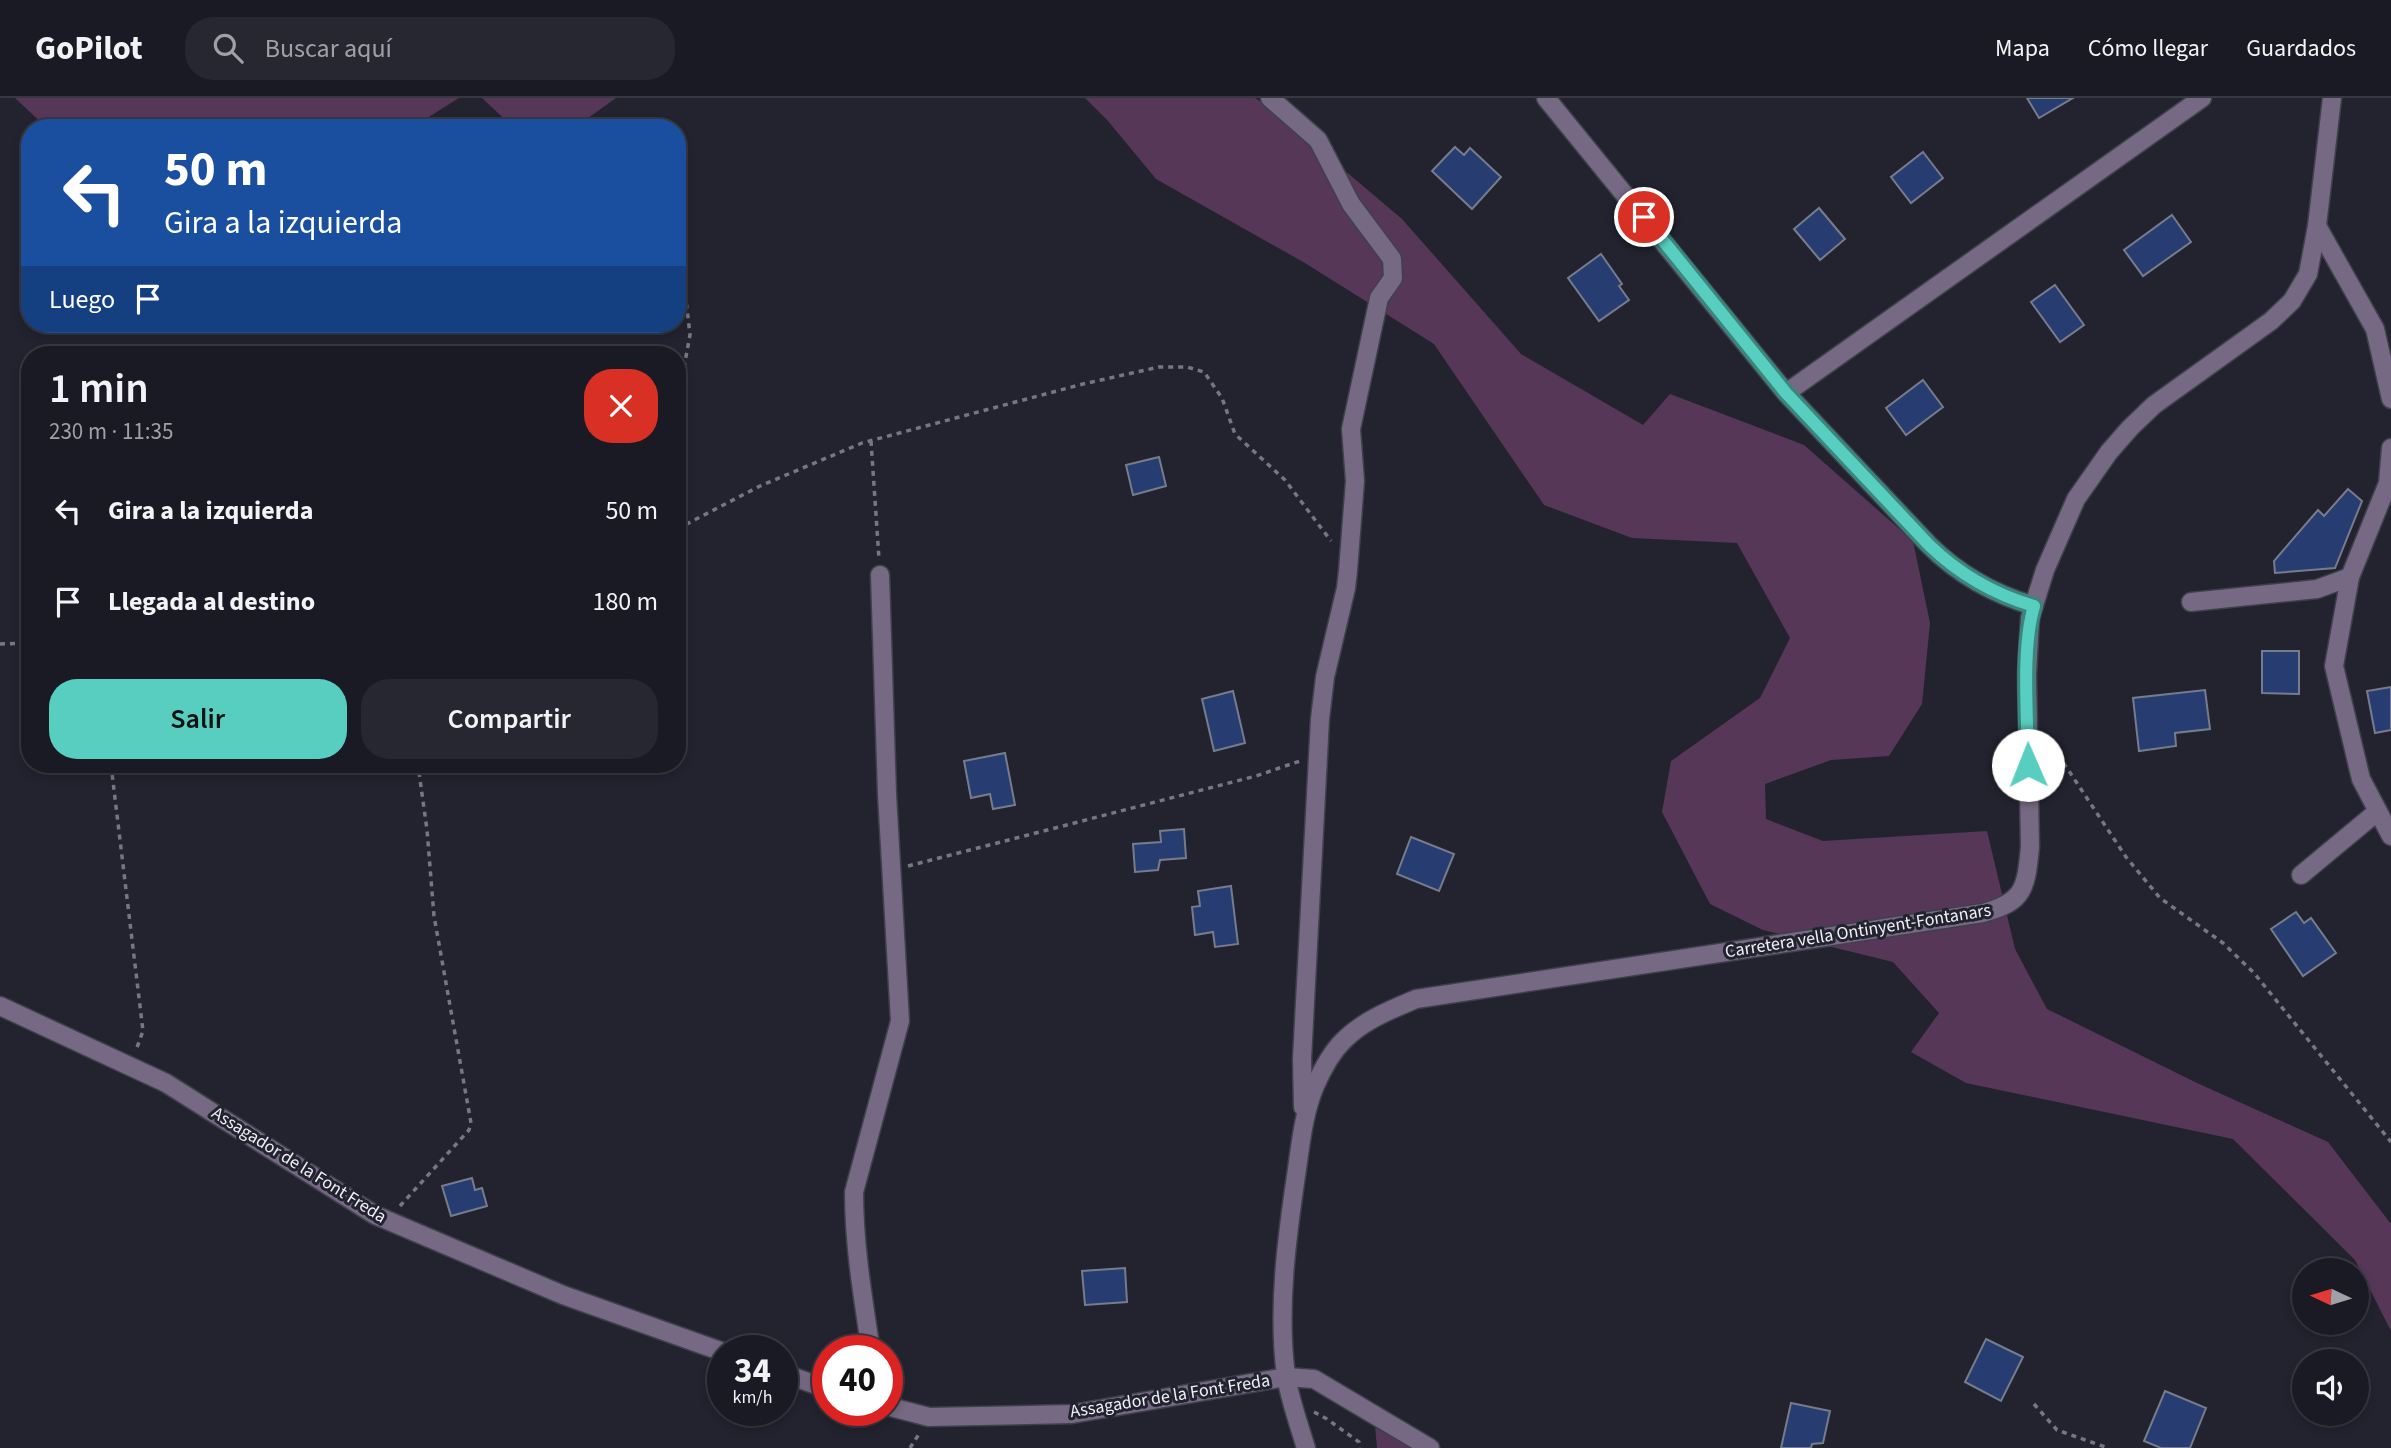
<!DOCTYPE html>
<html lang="es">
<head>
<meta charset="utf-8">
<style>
  body { margin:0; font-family:"Source Sans 3",sans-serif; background:#272731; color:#f1f3f6; height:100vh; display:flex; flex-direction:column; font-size:26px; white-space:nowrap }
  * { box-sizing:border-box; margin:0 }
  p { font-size:23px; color:#9fa1a6 }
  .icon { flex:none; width:38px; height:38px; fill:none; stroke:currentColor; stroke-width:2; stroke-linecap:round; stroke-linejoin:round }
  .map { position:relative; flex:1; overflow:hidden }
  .details { position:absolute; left:21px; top:248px; width:665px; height:427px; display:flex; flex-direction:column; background:#1a1a24; border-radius:28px; box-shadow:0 4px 10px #0003,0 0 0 2px #383841 }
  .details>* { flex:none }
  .guide { position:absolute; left:21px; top:21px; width:665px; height:214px; border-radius:28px; box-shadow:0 4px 10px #0003,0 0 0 2px #383841; background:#1a4fa0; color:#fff; overflow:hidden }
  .needle { width:46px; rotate:274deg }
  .fabs { position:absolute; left:2292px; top:1160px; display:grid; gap:14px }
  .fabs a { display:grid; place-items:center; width:77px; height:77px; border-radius:50%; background:#1a1a24; box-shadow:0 4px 10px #0003,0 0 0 2px #383841; font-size:35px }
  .speed { position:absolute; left:707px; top:1237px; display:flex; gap:14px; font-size:35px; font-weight:700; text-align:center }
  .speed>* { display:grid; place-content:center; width:91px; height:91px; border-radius:50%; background:#1a1a24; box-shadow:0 4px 10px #0003,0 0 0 2px #383841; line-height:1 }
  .speed small { font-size:18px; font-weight:400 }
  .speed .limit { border:10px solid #d22; background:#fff; color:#111 }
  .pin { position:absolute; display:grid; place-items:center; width:60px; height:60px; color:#fff; margin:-30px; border:4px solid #fff; border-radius:50%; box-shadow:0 2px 7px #0007 }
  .me { position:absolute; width:77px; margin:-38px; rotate:359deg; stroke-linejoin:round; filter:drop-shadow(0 0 5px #0008) }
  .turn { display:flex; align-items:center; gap:24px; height:147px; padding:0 28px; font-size:32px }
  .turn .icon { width:91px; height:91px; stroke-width:2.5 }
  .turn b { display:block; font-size:49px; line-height:60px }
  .then { display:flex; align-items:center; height:66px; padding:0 28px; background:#0003; gap:14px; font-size:26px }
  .round { display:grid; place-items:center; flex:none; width:74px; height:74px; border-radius:28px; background:#272731 }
  .overview { display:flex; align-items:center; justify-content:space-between; height:119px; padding:0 28px }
  h1 { font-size:42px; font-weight:600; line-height:52px }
  .cta { display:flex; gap:14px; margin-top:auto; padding:14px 28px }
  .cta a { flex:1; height:80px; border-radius:28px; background:#58cec0; color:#111; font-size:28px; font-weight:600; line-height:80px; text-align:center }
  .cta a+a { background:#272731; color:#f1f3f6 }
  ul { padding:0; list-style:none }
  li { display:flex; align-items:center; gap:21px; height:91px; padding:0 28px }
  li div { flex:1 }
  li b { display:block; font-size:26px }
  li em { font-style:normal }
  header { display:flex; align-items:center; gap:42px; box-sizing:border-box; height:98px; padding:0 35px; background:#1a1a24; border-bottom:2px solid #383841 }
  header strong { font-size:33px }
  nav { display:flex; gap:38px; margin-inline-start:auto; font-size:24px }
  .search { width:490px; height:63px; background:#272731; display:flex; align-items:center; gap:18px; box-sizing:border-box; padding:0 24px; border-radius:28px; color:#9fa1a6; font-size:26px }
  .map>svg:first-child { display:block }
  .green { fill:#563757 }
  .building { fill:#273c70; stroke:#767c8b; stroke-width:2 }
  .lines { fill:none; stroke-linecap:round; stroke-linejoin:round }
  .minor-casing { stroke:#3f404c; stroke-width:21 }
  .path { stroke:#767782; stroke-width:3.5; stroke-dasharray:5 5; stroke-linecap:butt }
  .minor { stroke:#756983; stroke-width:18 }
  .route-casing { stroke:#39867d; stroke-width:18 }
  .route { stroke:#58cec0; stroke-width:12 }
  .labels { text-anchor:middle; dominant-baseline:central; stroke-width:6; stroke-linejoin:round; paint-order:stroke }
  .street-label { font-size:18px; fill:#eeeff7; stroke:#232330 }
</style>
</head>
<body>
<header>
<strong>GoPilot</strong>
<div class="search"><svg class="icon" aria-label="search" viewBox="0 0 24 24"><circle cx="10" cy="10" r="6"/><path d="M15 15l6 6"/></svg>Buscar aquí</div>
<nav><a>Mapa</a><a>Cómo llegar</a><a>Guardados</a></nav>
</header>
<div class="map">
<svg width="2391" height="1350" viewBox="0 0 2391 1350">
  <rect width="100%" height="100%" fill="#232330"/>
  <g class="green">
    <polygon points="15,0 459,0 411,30 47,30"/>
    <polygon points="482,0 616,0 574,30 514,30"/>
    <polygon points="1085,0 1255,0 1272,11 1402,121 1521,256 1643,327 1670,296 1804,347 1913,443 1930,525 1922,606 1889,658 1831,662 1765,686 1766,721 1823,743 1987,733 2015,851 2047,911 2197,985 2328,1044 2391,1126 2391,1233 2355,1162 2233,1041 1966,985 1911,954 1939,915 1893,864 1763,832 1710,806 1662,714 1671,663 1760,600 1790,540 1737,445 1632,440 1544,407 1434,246 1305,165 1156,81 1108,23"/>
    <polygon points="1374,1316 1419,1350 1377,1350"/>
  </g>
  <g class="building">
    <polygon points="2027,0 2073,0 2039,20"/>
    <polygon points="1455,49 1464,57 1470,50 1501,79 1472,111 1432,73"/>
    <polygon points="1923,54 1943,80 1911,105 1891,79"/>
    <polygon points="1819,110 1845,141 1820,162 1794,131"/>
    <polygon points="2172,117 2191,144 2143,178 2124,152"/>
    <polygon points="1601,156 1622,186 1619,188 1629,202 1599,223 1568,180"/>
    <polygon points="2055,187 2084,227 2060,244 2031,204"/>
    <polygon points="1923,282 1943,309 1906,337 1886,310"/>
    <polygon points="1159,359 1166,388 1133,397 1126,367"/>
    <polygon points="2348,391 2362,403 2335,470 2275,475 2274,463 2318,412 2324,418"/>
    <polygon points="2262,553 2299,553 2299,596 2262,595"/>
    <polygon points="2391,589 2391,632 2375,635 2367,593"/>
    <polygon points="2205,592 2210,631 2175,635 2176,648 2139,653 2133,600"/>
    <polygon points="1233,593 1245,645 1214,653 1202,601"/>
    <polygon points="1005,655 1015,707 993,711 990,696 971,700 964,663"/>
    <polygon points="1184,731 1186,760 1160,762 1158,772 1135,774 1133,746 1161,744 1160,733"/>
    <polygon points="1411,739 1454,756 1439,793 1397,776"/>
    <polygon points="1231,788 1238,846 1215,849 1213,834 1195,837 1192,809 1200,808 1198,793"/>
    <polygon points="2296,814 2304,825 2311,820 2336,855 2303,878 2271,831"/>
    <polygon points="472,1080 475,1092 482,1090 487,1108 451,1118 442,1088"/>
    <polygon points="1125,1170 1127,1204 1085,1207 1082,1173"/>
    <polygon points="1986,1241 2023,1259 2001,1303 1965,1284"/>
    <polygon points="2165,1293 2206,1310 2190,1350 2161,1350 2144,1343"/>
    <polygon points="1791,1305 1830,1313 1823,1345 1812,1346 1811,1350 1781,1350"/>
  </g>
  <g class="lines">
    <g class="minor-casing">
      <g id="minor">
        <polyline points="1270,0 1318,42 1351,106 1392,161 1393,180 1379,200 1351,331 1355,383 1348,473 1346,490 1325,579 1320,621 1302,961 1303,1009"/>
        <path d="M1546,0L1786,295L1929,447C1959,477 1993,496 2034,508"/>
        <polyline points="2317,128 2375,231 2391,301"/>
        <polyline points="1786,295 2202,0"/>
        <polyline points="2391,350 2388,385 2350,479 2334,568 2361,681 2391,738"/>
        <polyline points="2191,504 2317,491 2350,479"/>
        <polyline points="2301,777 2378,713"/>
        <polyline points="0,908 166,985 375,1117 563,1197 723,1254"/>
        <path d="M871,1253C863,1200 854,1148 854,1094L900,923L887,696L880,477"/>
        <polyline points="782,1275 828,1291"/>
        <polyline points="887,1308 929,1319 1072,1316 1286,1279 1314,1281 1430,1350"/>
        <path d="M1306,1350C1299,1327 1290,1302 1286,1278C1277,1210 1287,1138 1297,1071C1301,1043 1304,1014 1315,988C1322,972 1331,955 1343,943C1364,922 1390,912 1416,901L1983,815C2025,804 2026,789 2030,749L2027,577L2030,520L2045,472L2076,401L2109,354L2130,330L2154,307L2271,223L2292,203L2308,176L2317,128L2332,0"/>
      </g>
    </g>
    <g class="path">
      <polyline points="677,177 686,202 690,237 677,307"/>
      <polyline points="871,343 879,461"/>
      <polyline points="677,431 760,388 862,345 1083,286 1159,269 1187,269 1204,274 1222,300 1235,336 1285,382 1331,443"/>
      <polyline points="0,546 30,545"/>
      <polyline points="2047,640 2126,759 2160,800 2223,845 2254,875 2391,1044"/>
      <polyline points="111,667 143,933 136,952"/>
      <polyline points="908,768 1256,678 1300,663"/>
      <polyline points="400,1108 469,1032 471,1025 434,818 427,732 418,667"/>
      <polyline points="2034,1306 2057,1332 2108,1350"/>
      <polyline points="1314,1314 1327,1321 1359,1344 1360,1350"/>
      <polyline points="910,1350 919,1336"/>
    </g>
    <use href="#minor" class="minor"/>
  </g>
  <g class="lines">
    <g class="route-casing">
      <path id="route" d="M1644,119L1786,295L1929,447C1960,477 1993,496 2034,508C2021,552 2028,621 2028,667"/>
    </g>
    <use href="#route" class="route"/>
  </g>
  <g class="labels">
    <g class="street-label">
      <text transform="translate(1858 833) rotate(-9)">Carretera vella Ontinyent-Fontanars</text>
      <text transform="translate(299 1067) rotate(32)">Assagador de la Font Freda</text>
      <text transform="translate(1170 1298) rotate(-9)">Assagador de la Font Freda</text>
    </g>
  </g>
</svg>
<div class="fabs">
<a><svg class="needle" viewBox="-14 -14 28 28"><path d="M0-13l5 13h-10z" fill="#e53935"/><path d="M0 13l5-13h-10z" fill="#9fa1a6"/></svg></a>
<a><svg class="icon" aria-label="sound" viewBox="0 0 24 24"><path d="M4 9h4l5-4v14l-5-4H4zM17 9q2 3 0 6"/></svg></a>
</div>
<div class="speed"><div>34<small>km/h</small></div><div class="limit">40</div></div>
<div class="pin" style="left:1644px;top:119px;background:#d93025"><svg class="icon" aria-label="arrive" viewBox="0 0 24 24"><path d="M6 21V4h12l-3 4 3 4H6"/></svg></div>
<svg class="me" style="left:2028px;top:667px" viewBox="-20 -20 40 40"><circle r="19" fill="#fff"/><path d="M0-13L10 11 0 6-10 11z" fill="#58cec0"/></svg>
<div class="guide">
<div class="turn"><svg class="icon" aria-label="left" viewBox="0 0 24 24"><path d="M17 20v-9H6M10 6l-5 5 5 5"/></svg><div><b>50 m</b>Gira a la izquierda</div></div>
<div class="then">Luego<svg class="icon" aria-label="arrive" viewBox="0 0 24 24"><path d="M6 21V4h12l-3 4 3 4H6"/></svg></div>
</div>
<section class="details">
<div class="overview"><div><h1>1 min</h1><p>230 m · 11:35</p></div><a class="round" style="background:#d93025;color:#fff"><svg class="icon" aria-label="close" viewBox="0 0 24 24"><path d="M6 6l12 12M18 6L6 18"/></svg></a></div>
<ul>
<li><svg class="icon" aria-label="left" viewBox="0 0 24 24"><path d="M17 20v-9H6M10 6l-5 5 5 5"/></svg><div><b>Gira a la izquierda</b></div><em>50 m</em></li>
<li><svg class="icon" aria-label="arrive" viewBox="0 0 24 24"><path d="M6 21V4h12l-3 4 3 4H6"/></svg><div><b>Llegada al destino</b></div><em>180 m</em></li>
</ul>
<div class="cta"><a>Salir</a><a>Compartir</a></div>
</section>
</div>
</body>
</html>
